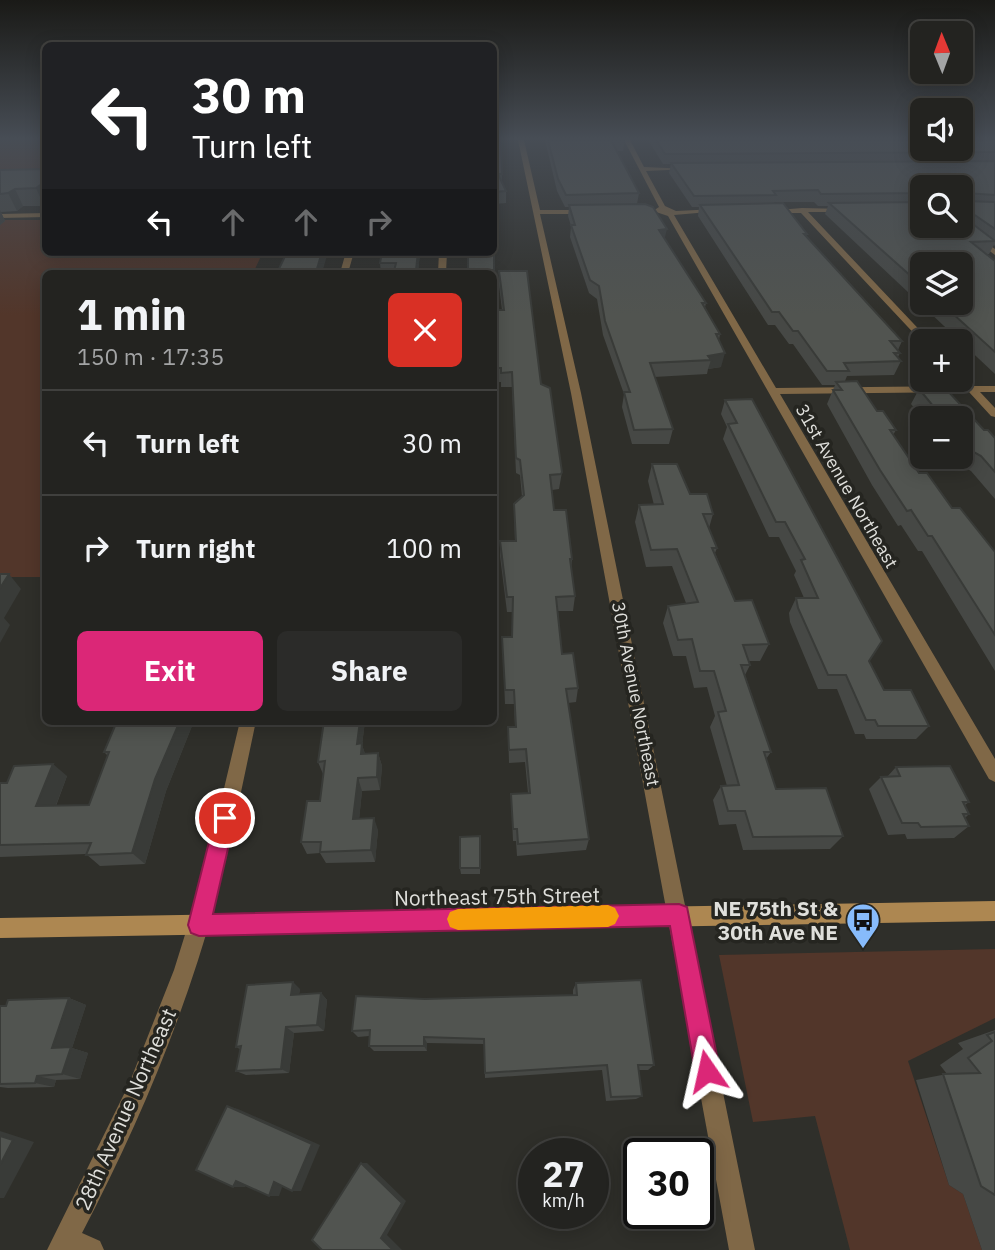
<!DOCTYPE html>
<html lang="en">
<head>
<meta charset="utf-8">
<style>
  body { margin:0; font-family:"IBM Plex Sans",sans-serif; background:#2b2b29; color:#f1f3f6; height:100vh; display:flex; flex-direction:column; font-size:26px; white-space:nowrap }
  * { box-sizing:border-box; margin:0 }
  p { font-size:23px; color:#a3a4a5 }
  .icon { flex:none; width:38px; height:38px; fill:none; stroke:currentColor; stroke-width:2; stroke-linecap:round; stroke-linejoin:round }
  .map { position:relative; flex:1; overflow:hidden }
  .side { position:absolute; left:42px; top:270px; width:455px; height:455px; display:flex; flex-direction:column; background:#232320; border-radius:10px; box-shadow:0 4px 18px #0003,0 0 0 2px #40403e }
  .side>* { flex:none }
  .hud { position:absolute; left:42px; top:42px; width:455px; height:214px; border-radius:10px; box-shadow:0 4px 18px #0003,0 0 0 2px #40403e; background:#202124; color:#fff; overflow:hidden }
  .needle { width:46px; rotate:359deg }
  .fabs { position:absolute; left:910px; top:21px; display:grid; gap:14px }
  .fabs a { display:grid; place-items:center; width:63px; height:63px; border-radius:10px; background:#232320; box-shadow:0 4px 18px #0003,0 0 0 2px #40403e; font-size:35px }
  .speed { position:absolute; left:518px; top:1138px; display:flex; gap:14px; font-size:35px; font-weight:700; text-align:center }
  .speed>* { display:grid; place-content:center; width:91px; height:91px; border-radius:50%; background:#232320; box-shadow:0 4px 18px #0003,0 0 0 2px #40403e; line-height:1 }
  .speed small { font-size:18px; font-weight:400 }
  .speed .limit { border:4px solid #111; border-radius:10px; background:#fff; color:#111 }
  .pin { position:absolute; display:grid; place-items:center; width:60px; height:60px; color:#fff; margin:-30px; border:4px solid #fff; border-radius:50%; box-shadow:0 2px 7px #0007 }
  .me { position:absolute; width:77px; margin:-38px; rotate:349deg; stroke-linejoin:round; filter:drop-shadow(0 0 5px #0008) }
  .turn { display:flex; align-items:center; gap:24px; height:147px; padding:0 35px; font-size:32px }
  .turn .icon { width:91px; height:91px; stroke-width:2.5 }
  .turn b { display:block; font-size:49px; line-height:60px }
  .lanes { display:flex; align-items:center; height:66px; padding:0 35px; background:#0003; justify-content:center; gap:35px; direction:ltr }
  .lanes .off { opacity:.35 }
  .round { display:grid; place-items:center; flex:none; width:74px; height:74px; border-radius:10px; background:#2b2b29 }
  .headline { display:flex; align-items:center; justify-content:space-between; height:119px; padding:0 35px }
  h1 { font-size:42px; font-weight:700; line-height:52px }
  .primary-button { display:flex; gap:14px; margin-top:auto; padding:14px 35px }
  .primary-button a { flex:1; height:80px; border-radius:10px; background:#db2777; color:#fff; font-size:28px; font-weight:700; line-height:80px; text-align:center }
  .primary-button a+a { background:#2b2b29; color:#f1f3f6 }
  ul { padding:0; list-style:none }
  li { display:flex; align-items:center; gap:21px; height:105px; padding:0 35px; border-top:2px solid #40403e }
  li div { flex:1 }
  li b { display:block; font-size:26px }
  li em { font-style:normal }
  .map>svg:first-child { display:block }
  .green { fill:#52362a }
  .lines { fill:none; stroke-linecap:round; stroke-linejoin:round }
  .street { fill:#806847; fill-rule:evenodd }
  .secondary { fill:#ad8751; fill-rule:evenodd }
  .wall { fill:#464845; fill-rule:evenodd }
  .shaded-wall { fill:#393b38 }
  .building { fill:#515450; stroke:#393b38; stroke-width:2 }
  .route { fill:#db2777; stroke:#8e194d; stroke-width:2 }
  .slow { fill:#f59e0b }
  .labels { text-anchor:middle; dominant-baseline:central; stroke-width:7; stroke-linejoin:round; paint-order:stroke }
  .street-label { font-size:18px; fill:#dfdfdb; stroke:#252520 }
  .near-street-label { font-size:21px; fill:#dfdfdb; stroke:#252520 }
  .near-poi-label { font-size:21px; font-weight:bold; fill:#dfdfdb; stroke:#252520; text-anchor:end }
</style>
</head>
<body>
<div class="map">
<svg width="995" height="1250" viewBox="0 0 995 1250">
  <rect width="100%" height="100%" fill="#2f2f2a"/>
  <g class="green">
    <rect x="0" y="140" width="45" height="43"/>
    <polygon points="0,220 45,220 46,252 263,252 253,273 46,273 45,577 0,577"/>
    <polygon points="995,949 995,1018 908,1061 949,1185 963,1194 982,1250 850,1250 815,1116 753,1122 719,955"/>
  </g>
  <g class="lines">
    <g class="street">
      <polygon points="518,140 524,140 540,210 588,210 591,212 588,214 540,214 581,393 755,1250 729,1250 571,393"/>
      <polygon points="624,140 630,140 644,167 690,169 646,171 665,206 676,211 717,209 720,211 674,215 776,388 963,386 957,380 961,380 961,375 974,386 995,386 995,392 980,392 995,408 995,417 991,416 969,392 780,394 995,759 995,782 989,779 668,216 653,211 659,207"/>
      <polygon points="802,208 845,209 843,212 808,212 930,341 922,342 801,213 769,213 766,211"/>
      <polygon points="46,213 46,217 0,218 0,214"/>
      <polygon points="962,225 995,249 995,255 957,226"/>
      <polygon points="346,252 354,252 348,273 340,273"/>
      <polygon points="439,252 447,252 446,273 438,273"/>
      <path d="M240,721H256C243,782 231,843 215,903C184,1017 137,1128 82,1233L100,1241L104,1250H47L129,1084L174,970L203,877Z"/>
    </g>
    <polygon class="secondary" points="995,901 995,921 0,938 0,918"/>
  </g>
  <g class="wall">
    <polygon points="494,140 501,140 502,182 506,191 506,203 494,204"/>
    <polygon points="545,140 625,140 623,151 617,151 639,193 637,204 665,239 706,303 705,307 720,334 719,340 721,367 708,369 707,374 654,377 673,429 669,444 632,444 622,407 624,394 603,335 597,299 589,293 570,237 571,226 568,216 569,207 565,207 557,191"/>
    <path d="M648,140H995V246L994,245L989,254H986L995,261V374L825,214L828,206H818L814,202H774L773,204L807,234L806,236L902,341L898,350L900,353L898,357L901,361L894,375L847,376L845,381L896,430L893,435L919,473L995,552V671L922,551H918L901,525L898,526L872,485L827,404L835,385H822L793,344H789L775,325H768L698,216L699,207H692L669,173L671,164H663ZM922,187L961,226H922ZM922,264L961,303H922Z"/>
    <polygon points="46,169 46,205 44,206 23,206 17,211 1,212 5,221 0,225 0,170"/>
    <polygon points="494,247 494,283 494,273 468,273 468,252"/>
    <polygon points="420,252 418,273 381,273 380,263"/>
    <polygon points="499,271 541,384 562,472 559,489 552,490 554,510 572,559 571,569 575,596 573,611 558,611 562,654 578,688 576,702 568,703 589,839 586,850 517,856 516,841 513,841 511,794 528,793 525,762 509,763 508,727 515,727 514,704 505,704 502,637 512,637 512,612 507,612 500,556 500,541 515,541 514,504 522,497 520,475 516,473 512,387 501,387 501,382 497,382 496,367 494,367 494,310 502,310 499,285"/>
    <polygon points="919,389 995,438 995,499 971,471 960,465 953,457 961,457 961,418 923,418 911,404"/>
    <polygon points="725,400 869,661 884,690 929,726 916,739 866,739 864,734 855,734 837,689 818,689 790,622 789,613 796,598 804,598 794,575 796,571 779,537 769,537 723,439 727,427 721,414"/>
    <polygon points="652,464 713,514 709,528 717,548 715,553 735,601 769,644 760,661 748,661 750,665 745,675 771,752 766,759 776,789 843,836 830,849 743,850 736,824 719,825 713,800 721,786 727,786 710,727 715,716 707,687 694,688 686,656 673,656 663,623 668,606 686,603 672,566 646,567 635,522 639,505 654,505 648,481"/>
    <polygon points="117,721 194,721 166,791 145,864 100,866 86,854 0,857 0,783 67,776 56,806 89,805 108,756 104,752"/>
    <polygon points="324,721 365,721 362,745 365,754 378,753 382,766 380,790 362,791 359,819 378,830 375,862 326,863 320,853 307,854 301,842 320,801 323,774 318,762"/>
    <polygon points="896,767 969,802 965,805 969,814 965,818 969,826 954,838 907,839 905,834 888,835 869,789 881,777 887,777"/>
    <polygon points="480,836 480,874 461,874 460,868"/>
    <polygon points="576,983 654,1065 648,1070 638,1070 642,1096 636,1099 606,1101 602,1070 485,1078 484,1044 427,1043 427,1051 374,1051 369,1046 369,1036 358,1037 352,1031 425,999 573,995 573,990"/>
    <polygon points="300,989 299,994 321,993 327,1000 324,1031 294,1033 289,1073 246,1075 236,1071 240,1049 236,1047"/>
    <polygon points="69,998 86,1005 72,1048 88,1053 80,1079 56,1080 54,1087 8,1088 0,1087 0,1006"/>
    <polygon points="995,1030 995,1250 982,1250 963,1194 949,1185 916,1080 947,1074 940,1065 963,1049 958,1043"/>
  </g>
  <g class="shaded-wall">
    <polygon points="46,181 46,205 44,206 36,188"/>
    <polygon points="15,189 23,206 17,211 8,193"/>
    <polygon points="0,210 5,221 0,225"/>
    <polygon points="969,211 964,223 961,214"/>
    <polygon points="667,229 664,241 659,230"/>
    <polygon points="322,252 328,252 322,273 303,273"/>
    <polygon points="418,252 420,252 418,273 417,273"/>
    <polygon points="725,353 721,367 708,369 711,360 708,356"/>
    <polygon points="0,573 5,579 9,574 21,589 4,618 10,625 0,643"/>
    <polygon points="180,721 194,721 166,791 145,864 132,853 155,779"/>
    <polygon points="360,721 365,721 362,745 366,756 361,755 357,744"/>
    <polygon points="378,753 382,766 380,790 377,777"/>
    <polygon points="53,764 67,776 51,818 36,806"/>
    <polygon points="358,778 362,791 358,831 353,819"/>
    <polygon points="374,818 378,830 375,862 371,850"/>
    <polygon points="293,982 300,989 298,1001 291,995"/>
    <polygon points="321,993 327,1000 324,1031 317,1025"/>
    <polygon points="69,998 86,1005 72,1048 88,1053 80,1079 62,1074 52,1048"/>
    <polygon points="286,1027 294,1033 289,1073 281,1069"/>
    <polygon points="424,1037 427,1043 427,1051 424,1046"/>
    <polygon points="37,1076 56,1080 54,1087 35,1083"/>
    <polygon points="227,1106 238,1109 320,1145 301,1191 292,1191"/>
    <polygon points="0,1131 34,1142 4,1198 0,1198"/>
    <polygon points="361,1163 367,1163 406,1201 387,1235 402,1250 393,1250 381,1238"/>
    <polygon points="248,1180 245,1187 233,1187 236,1181"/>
    <polygon points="274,1182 284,1182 279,1196 269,1196"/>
  </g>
  <g class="building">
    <polygon points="494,140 501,140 502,174 498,174 506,191 494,192"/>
    <polygon points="548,140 625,140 611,140 639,193 566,195 558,179"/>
    <polygon points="656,140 922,140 922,149 961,149 961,140 995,140 995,152 665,154"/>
    <polygon points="995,161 995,195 966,193 965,201 995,202 995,229 969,211 961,214 961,187 922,187 922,193 821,194 818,190 773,191 776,195 694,196 671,163"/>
    <polygon points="46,169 46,181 36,188 15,189 8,193 0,194 0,170"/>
    <polygon points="922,202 922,226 961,226 961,215 995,241 971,242 995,261 995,352 941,303 961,303 961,264 922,264 922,286 829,203"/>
    <polygon points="783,203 807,234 804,234 902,341 890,341 900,353 894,353 901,361 844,363 849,371 827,371 798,331 793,331 779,312 772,312 700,205"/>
    <polygon points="645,204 653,207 667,229 659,230 706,303 702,303 720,334 716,334 725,353 708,356 711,360 650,363 673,429 634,430 624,392 630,392 605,321 599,286 590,280 571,225 575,225 569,205"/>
    <polygon points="494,247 494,270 468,270 468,252 494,252"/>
    <polygon points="287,252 322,252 316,272 277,273"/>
    <polygon points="382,252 418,252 416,270 394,271 396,263 380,263"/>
    <polygon points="499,271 527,271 541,384 550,388 562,472 561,474 550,475 554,510 566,510 572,559 570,559 575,596 556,597 562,654 573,653 578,688 566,689 589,839 518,844 517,829 513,829 511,794 530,793 526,749 509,750 508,727 516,727 514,690 505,690 502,637 512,637 513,597 507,597 500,541 516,541 514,504 524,495 520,460 516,458 512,372 501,373 501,368 497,368 496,352 494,353 494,310 504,310"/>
    <polygon points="857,381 877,411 883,411 896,430 890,430 919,473 927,473 952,508 960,508 995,552 995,635 932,536 928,536 911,510 907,511 880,470 833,390 842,390 836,382"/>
    <polygon points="919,389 946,389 984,430 988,430 995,438 995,472 981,456 970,450 961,439 961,418 943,418"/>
    <polygon points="752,399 882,641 869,661 884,690 911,690 929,726 878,726 875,720 866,720 846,675 828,675 798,608 796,598 818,598 801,560 805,559 785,522 776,522 728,424 737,423 725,400"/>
    <polygon points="652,464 677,464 690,494 707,494 713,514 703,514 717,548 712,548 735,601 752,600 769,644 743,645 750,665 741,665 771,752 764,752 776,789 826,788 843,836 753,837 745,811 728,811 721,786 739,785 718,712 726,711 714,671 700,671 692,639 678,640 668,606 698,602 677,549 651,550 639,505 663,504"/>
    <polygon points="0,574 9,574 0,588"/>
    <polygon points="117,721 180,721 155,779 132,853 86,855 91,843 0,845 0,783 7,783 14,766 53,764 36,806 89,805 109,752 104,752"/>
    <polygon points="324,721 360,721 357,744 362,743 361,754 378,753 377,777 358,778 353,819 374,818 371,850 320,852 321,842 301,842 307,801 320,801 325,761 318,762"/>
    <polygon points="950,766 969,802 963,802 969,814 963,814 969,826 921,827 918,823 902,823 881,777 900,776 896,767"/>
    <polygon points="480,836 480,868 460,868 460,837"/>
    <polygon points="641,980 654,1065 638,1065 642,1096 611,1097 607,1065 485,1073 484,1039 424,1037 424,1046 369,1046 370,1030 352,1031 356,996 425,999 577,995 576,983"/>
    <polygon points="293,982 291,995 321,993 317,1025 286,1027 281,1069 236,1071 241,1046 236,1047 247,985"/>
    <polygon points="69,998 52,1048 71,1047 62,1074 37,1076 35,1083 0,1084 0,1006 6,1006 8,1000"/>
    <polygon points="995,1032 995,1195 981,1186 943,1074 980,1073 968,1058 992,1041 987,1035"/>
    <polygon points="227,1106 312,1144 292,1191 274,1182 269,1196 236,1181 233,1187 196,1170"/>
    <polygon points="0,1136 13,1140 0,1165"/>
    <polygon points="361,1163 402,1203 381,1238 393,1250 322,1250 312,1240"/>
  </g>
  <linearGradient id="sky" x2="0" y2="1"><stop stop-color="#1a1a17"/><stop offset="0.44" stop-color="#474d55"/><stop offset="1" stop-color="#474d55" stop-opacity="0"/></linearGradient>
  <rect width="995" height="315" fill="url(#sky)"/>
  <polygon class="route" points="225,808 232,811 235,818 213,914 679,904 687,907 720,1071 716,1080 707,1083 698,1080 695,1071 670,926 199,936 191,933 188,925 215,818 218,811"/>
  <polygon class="slow" points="608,905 615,908 619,916 615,924 608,927 458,930 450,927 447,919 450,912 458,909"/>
  <defs>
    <g id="bus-pin" transform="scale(1.75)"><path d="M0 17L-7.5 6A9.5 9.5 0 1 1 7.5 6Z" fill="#87bbfb" stroke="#252520"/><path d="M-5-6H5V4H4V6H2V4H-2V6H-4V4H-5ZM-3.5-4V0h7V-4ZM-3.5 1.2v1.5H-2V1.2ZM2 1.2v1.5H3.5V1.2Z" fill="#111"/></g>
  </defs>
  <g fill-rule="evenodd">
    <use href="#bus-pin" x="863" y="920"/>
  </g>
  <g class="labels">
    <g class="street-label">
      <text transform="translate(847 486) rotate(60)">31st Avenue Northeast</text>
      <text transform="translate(636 694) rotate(79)">30th Avenue Northeast</text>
    </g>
    <g class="near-street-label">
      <text transform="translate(497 896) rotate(-1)">Northeast 75th Street</text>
      <text transform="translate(125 1109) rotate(-66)">28th Avenue Northeast</text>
    </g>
    <g class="near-poi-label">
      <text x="838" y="908">NE 75th St &amp;<tspan x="838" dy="24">30th Ave NE</tspan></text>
    </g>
  </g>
</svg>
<div class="fabs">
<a><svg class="needle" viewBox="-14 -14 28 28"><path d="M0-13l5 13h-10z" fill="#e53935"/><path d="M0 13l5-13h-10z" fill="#a3a4a5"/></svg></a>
<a><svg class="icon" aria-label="sound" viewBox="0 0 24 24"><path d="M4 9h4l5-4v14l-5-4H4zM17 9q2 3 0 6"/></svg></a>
<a><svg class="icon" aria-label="search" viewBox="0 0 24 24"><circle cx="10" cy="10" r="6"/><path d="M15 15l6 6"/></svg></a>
<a><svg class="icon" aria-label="layers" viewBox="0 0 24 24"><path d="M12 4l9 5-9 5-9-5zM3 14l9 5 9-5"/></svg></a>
<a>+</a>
<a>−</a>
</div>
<div class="speed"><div>27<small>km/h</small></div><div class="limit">30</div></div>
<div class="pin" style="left:225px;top:818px;background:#d93025"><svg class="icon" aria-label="arrive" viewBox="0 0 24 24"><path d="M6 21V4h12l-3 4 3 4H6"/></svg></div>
<svg class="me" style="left:707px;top:1071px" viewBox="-20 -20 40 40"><path d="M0-17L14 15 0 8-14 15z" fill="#db2777" stroke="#fff" stroke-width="4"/></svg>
<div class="hud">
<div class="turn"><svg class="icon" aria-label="left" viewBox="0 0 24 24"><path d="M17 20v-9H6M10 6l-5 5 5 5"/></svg><div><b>30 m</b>Turn left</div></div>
<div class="lanes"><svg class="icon" aria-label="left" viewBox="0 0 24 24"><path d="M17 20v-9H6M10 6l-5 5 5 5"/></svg><svg class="icon off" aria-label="ahead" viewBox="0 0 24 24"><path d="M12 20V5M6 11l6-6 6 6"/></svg><svg class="icon off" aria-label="ahead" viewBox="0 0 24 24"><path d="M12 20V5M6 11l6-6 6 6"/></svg><svg class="icon off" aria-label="right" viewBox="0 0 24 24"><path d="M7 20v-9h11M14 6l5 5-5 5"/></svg></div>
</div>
<section class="side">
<div class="headline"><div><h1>1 min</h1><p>150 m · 17:35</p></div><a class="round" style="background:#d93025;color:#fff"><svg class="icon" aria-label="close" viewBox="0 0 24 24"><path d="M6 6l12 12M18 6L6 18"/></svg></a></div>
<ul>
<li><svg class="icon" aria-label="left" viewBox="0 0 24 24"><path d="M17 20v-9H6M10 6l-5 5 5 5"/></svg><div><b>Turn left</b></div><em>30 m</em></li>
<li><svg class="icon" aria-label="right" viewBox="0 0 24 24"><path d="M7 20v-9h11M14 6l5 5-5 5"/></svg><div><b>Turn right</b></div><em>100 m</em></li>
</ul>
<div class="primary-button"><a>Exit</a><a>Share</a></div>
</section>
</div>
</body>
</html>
